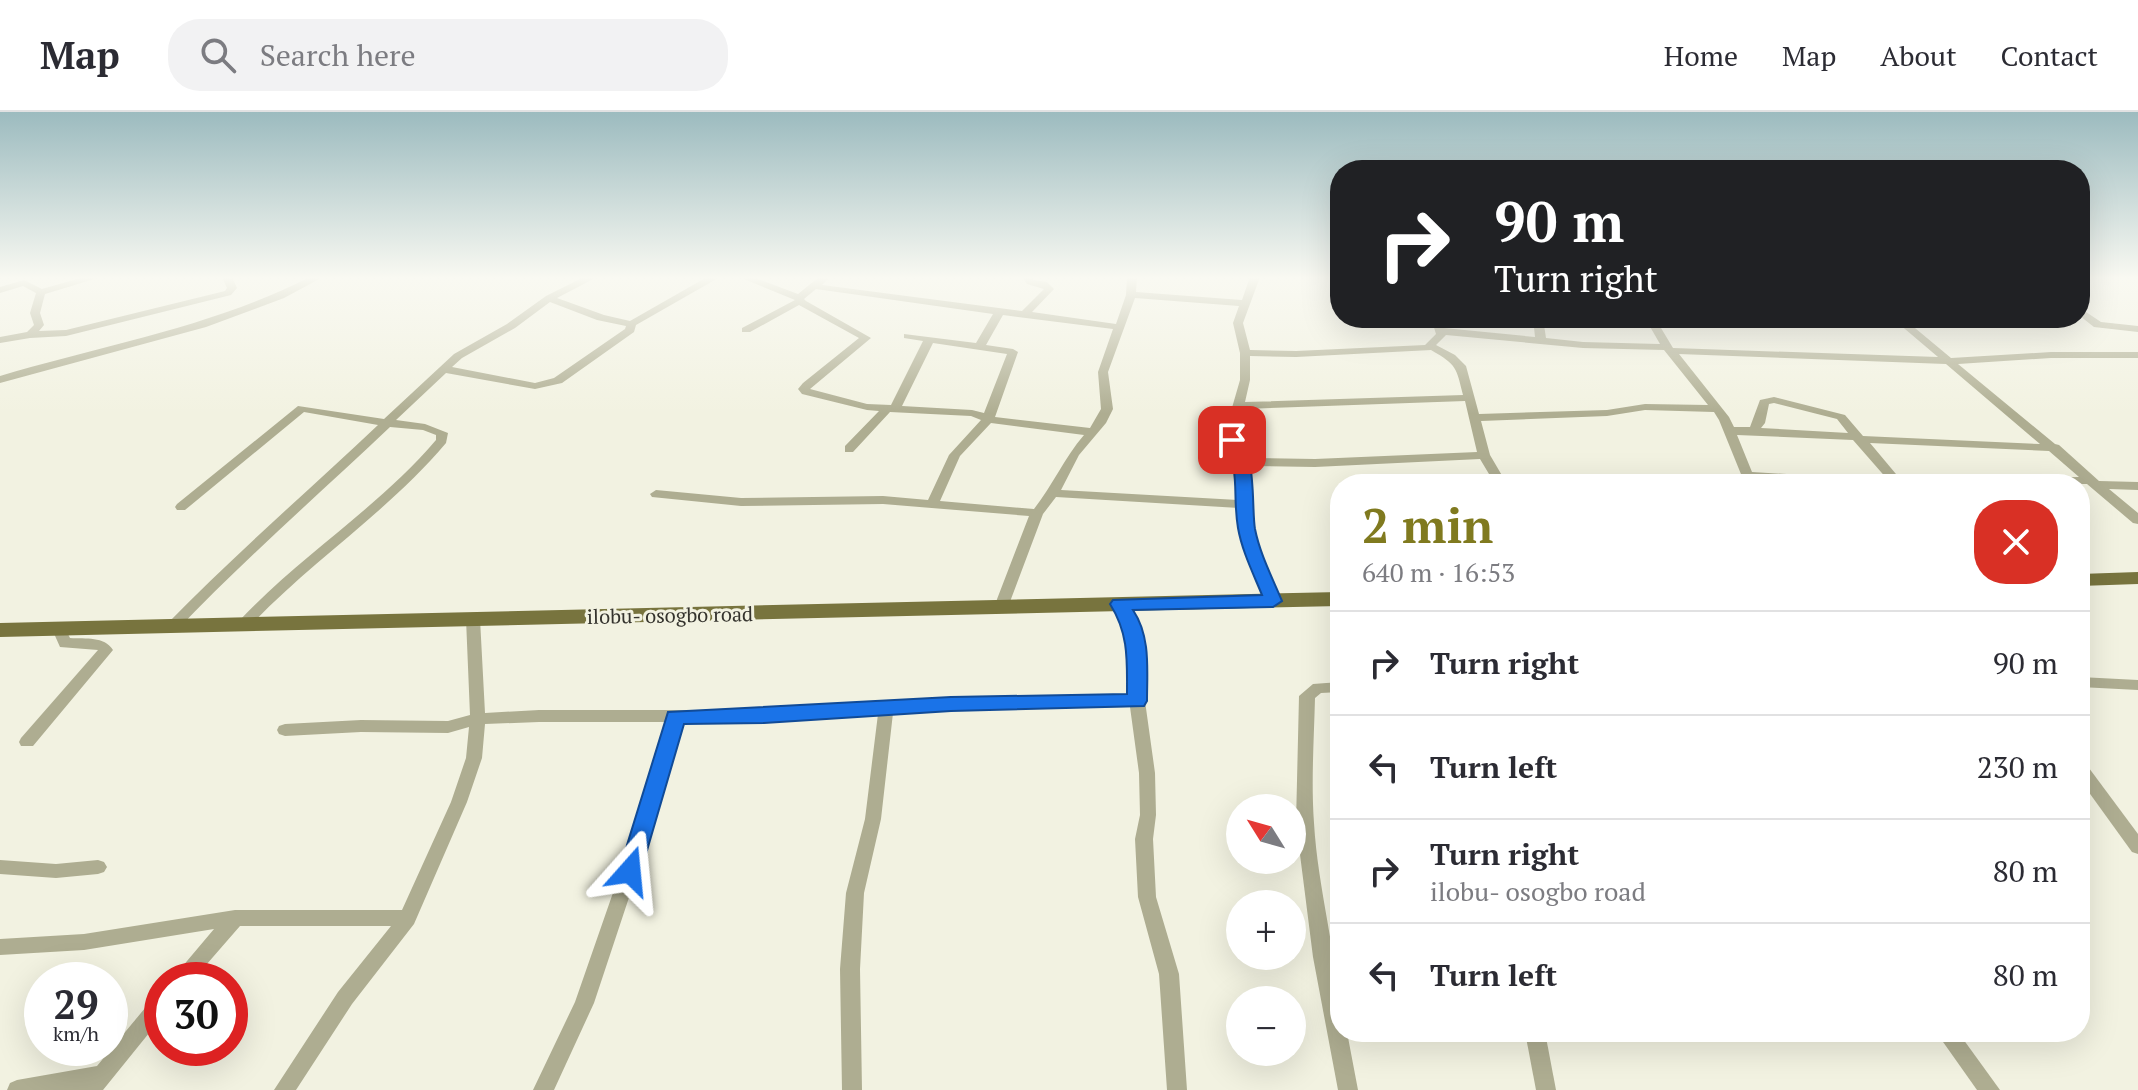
<!DOCTYPE html>
<html lang="en">
<head>
<meta charset="utf-8">
<style>
  body { margin:0; font-family:"PT Serif",serif; background:#f2f2f3; color:#2b2b33; height:100vh; display:flex; flex-direction:column; font-size:30px; white-space:nowrap }
  * { box-sizing:border-box; margin:0 }
  p { font-size:26px; color:#7c7c81 }
  .icon { flex:none; width:44px; height:44px; fill:none; stroke:currentColor; stroke-width:2; stroke-linecap:round; stroke-linejoin:round }
  .map { position:relative; flex:1; overflow:hidden }
  .panel { position:absolute; left:1330px; top:362px; width:760px; height:568px; display:flex; flex-direction:column; background:#fff; border-radius:32px; box-shadow:0 8px 32px #0002 }
  .panel>* { flex:none }
  .top-card { position:absolute; left:1330px; top:48px; width:760px; height:168px; border-radius:32px; box-shadow:0 8px 32px #0002; background:#202124; color:#fff; overflow:hidden }
  .needle { width:52px; rotate:307deg }
  .buttons { position:absolute; left:1226px; top:682px; display:grid; gap:16px }
  .buttons a { display:grid; place-items:center; width:80px; height:80px; border-radius:50%; background:#fff; box-shadow:0 8px 32px #0002; font-size:40px }
  .speed { position:absolute; left:24px; top:850px; display:flex; gap:16px; font-size:40px; font-weight:700; text-align:center }
  .speed>* { display:grid; place-content:center; width:104px; height:104px; border-radius:50%; background:#fff; box-shadow:0 8px 32px #0002; line-height:1 }
  .speed small { font-size:20px; font-weight:400 }
  .speed .limit { border:12px solid #d22; background:#fff; color:#111 }
  .pin { position:absolute; display:grid; place-items:center; width:68px; height:68px; color:#fff; margin:-34px; border-radius:16px; box-shadow:0 4px 12px #0006 }
  .me { position:absolute; width:88px; margin:-44px; rotate:18deg; stroke-linejoin:round; filter:drop-shadow(0 0 6px #0008) }
  .turn { display:flex; align-items:center; gap:28px; height:168px; padding:0 32px; font-size:36px }
  .turn .icon { width:104px; height:104px; stroke-width:2.5 }
  .turn b { display:block; font-size:56px; line-height:68px }
  .round { display:grid; place-items:center; flex:none; width:84px; height:84px; border-radius:32px; background:#f2f2f3 }
  .head { display:flex; align-items:center; justify-content:space-between; height:136px; padding:0 32px }
  h1 { font-size:48px; font-weight:700; line-height:60px; color:#807a1f }
  ul { padding:0; list-style:none }
  li { display:flex; align-items:center; gap:24px; height:104px; padding:0 32px; border-top:2px solid #e1e1e2 }
  li div { flex:1 }
  li b { display:block; font-size:30px }
  li em { font-style:normal }
  header { display:flex; align-items:center; gap:48px; box-sizing:border-box; height:112px; padding:0 40px; background:#fff; border-bottom:2px solid #e1e1e2 }
  header strong { font-size:38px }
  nav { display:flex; gap:44px; margin-inline-start:auto; font-size:28px }
  .search { width:560px; height:72px; background:#f2f2f3; display:flex; align-items:center; gap:20px; box-sizing:border-box; padding:0 28px; border-radius:32px; color:#7c7c81; font-size:30px }
  .map>svg:first-child { display:block }
  .lines { fill:none; stroke-linecap:round; stroke-linejoin:round }
  .minor { fill:#aead91; fill-rule:evenodd }
  .primary { fill:#78743e; fill-rule:evenodd }
  .route { fill:#1a73e8; stroke:#114b97; stroke-width:2 }
  .labels { text-anchor:middle; dominant-baseline:central; stroke-width:6; stroke-linejoin:round; paint-order:stroke }
  .street-label { font-size:20px; fill:#34332d; stroke:#f2f2e1 }
</style>
</head>
<body>
<header>
<strong>Map</strong>
<div class="search"><svg class="icon" aria-label="search" viewBox="0 0 24 24"><circle cx="10" cy="10" r="6"/><path d="M15 15l6 6"/></svg>Search here</div>
<nav><a>Home</a><a>Map</a><a>About</a><a>Contact</a></nav>
</header>
<div class="map">
<svg width="2138" height="978" viewBox="0 0 2138 978">
  <rect width="100%" height="100%" fill="#f2f2e1"/>
  <g class="lines">
    <g class="minor">
      <polygon points="84,165 101,165 45,182 40,201 44,213 39,219 66,218 225,179 227,176 222,165 232,165 237,176 231,183 66,224 30,226 0,231 0,225 27,220 34,213 30,201 36,181 23,174 0,181 0,175 24,168 42,177"/>
      <path d="M310,165H323L284,186L206,215L0,271V264C104,233 212,215 310,165Z"/>
      <path d="M584,165H597L557,186L604,203L630,209L707,165H720L636,213L634,220L562,271L535,277L446,261L396,308L425,312L448,321L446,331C388,400 311,449 249,515H239L237,512L239,509C301,443 378,396 436,328V323L423,318L390,315C318,383 244,448 176,519H166L164,516L166,513C234,443 307,380 378,313L304,300L185,398H177L175,395L177,392L298,294L384,307L454,242L507,212L546,184ZM550,190L597,208L626,214L625,217L554,266L535,271L452,255L462,246L515,216Z"/>
      <path d="M739,165H753L798,182L819,165H830L822,173L1022,199L1044,177L1027,172L1022,165H1032L1033,168L1047,170L1054,177L1032,200L1116,212L1126,183L1127,165H1137L1136,180L1242,188L1250,165H1260L1243,211L1250,238L1296,239L1425,233L1436,222L1431,206H1441L1444,216L1535,225L1533,206H1543L1546,226L1583,230L1660,232L1645,206H1655L1673,236L1938,245L1892,206H1903L1951,246L2051,240H2138V246H2051L1958,252L2055,332L2059,333L2099,369L2138,370V378L2109,377L2138,401V412L2133,411L2087,372H1836L1755,367L1757,372H1745L1719,308L1714,300L1645,298L1607,304L1481,309L1490,343L1507,372H1495L1480,347L1315,355L1249,354L1252,415L1260,441L1280,489L1278,492L1273,494L1266,489C1253,458 1240,429 1239,396L1056,385L1043,402L1008,495L1001,500L994,495L1029,404L883,392L741,394L652,385L650,382L656,378L741,386L883,384L928,388L949,343L981,308L971,304L890,300L853,340H845V334L879,299L867,298L802,282L798,277L803,271L859,226L799,193L750,220H742V216L795,188ZM816,177L993,202L976,231L904,222V226L923,229L891,293L867,292L810,277L871,226L806,189L804,187ZM1135,186L1239,194L1233,211L1240,241V268L1225,320L1228,335L1237,350L1238,388L1061,378L1079,343L1106,311L1113,297L1108,260ZM1003,203L1113,217L1098,260L1101,297L1090,316L995,305L1018,240L1013,237L986,233ZM1446,223L1583,236L1664,238L1708,293L1645,292L1607,298L1479,302L1466,254L1455,243L1436,233ZM933,231L1007,242L984,301L972,298L902,294ZM1431,238C1457,253 1456,255 1463,283L1245,290L1250,268V244L1296,245ZM1679,242L1946,252L2040,332L1863,324L1845,303L1774,285L1760,288L1750,315H1734L1729,305ZM1465,289L1477,340L1315,347L1247,346C1236,328 1238,317 1243,297ZM1774,291L1837,307L1848,321L1761,316L1765,311L1769,292ZM991,311L1084,323C1064,346 1053,373 1034,397L940,389L960,344ZM1737,323L1853,328L1888,368L1752,360ZM1870,331L2049,339L2079,365L1901,368Z"/>
      <polygon points="2080,196 2101,210 2138,214 2138,220 2094,215 2080,204"/>
      <path d="M1119,487L1124,489L1138,510L1144,534L1145,589L1155,661L1156,703L1153,727L1156,785L1179,862L1187,978H1167L1159,862L1138,785L1135,727L1140,703L1139,661L1130,595L951,598L893,601L881,707L864,781L860,857L862,978H842L840,857L846,781L865,707L878,602L764,610H682L663,683L594,891L554,978H533L575,890L647,683L666,610H539L485,612L482,646L467,690L414,812L352,892L296,978H274L338,880L391,814H240L193,868H171L214,817L84,838L0,843V827L84,822L235,798H402L451,690L466,646L469,615L448,621L361,620L285,624L279,622L277,618L279,614L285,612L361,608L448,609L470,603L466,507L468,504L473,502L480,507L485,601L539,598H764L951,586L1129,584C1130,546 1133,525 1112,492Z"/>
      <path d="M59,512L64,514L70,526C86,527 104,524 113,538L33,634H21L19,630L21,626L98,538L60,535L52,517Z"/>
      <polygon points="2080,565 2138,568 2138,578 2080,575"/>
      <path d="M1340,570V580L1321,581L1315,586C1314,627 1311,670 1314,711C1318,781 1340,850 1340,920H1347L1358,978H1338L1313,845L1296,711L1299,584L1313,572Z"/>
      <polygon points="2080,650 2086,652 2138,722 2138,742 2132,740 2080,668"/>
      <polygon points="0,748 56,752 98,748 104,750 107,755 104,760 98,762 56,766 0,762"/>
      <polygon points="162,881 162,905 103,978 7,978 10,971 17,968 97,954 155,884"/>
      <polygon points="1525,920 1545,920 1556,978 1536,978"/>
      <polygon points="1936,920 1958,920 2000,978 1977,978"/>
    </g>
    <g class="primary">
      <polygon points="2138,460 2138,472 2080,474 2080,462"/>
      <polygon points="1340,480 1340,494 0,525 0,511"/>
    </g>
  </g>
  <linearGradient id="sky" x2="0" y2="1"><stop stop-color="#9cbbbf"/><stop offset="0.55" stop-color="#f9f9f2"/><stop offset="1" stop-color="#f9f9f2" stop-opacity="0"/></linearGradient>
  <rect width="2138" height="302" fill="url(#sky)"/>
  <path class="route" d="M1232,323C1258,332 1251,394 1255,417C1260,442 1272,465 1282,489L1273,495L1133,498C1151,525 1147,558 1147,589L1144,594L951,599L764,611L684,612L641,759L638,765L630,768L622,765L619,759L668,600L951,585L1127,582C1127,549 1129,522 1110,492L1113,488L1262,483C1253,461 1242,439 1238,416C1232,380 1241,363 1224,328Z"/>
  <g class="labels">
    <g class="street-label">
      <text transform="translate(670 503) rotate(-1)">ilobu- osogbo road</text>
    </g>
  </g>
</svg>
<div class="buttons">
<a><svg class="needle" viewBox="-14 -14 28 28"><path d="M0-13l5 13h-10z" fill="#e53935"/><path d="M0 13l5-13h-10z" fill="#7c7c81"/></svg></a>
<a>+</a>
<a>−</a>
</div>
<div class="speed"><div>29<small>km/h</small></div><div class="limit">30</div></div>
<div class="pin" style="left:1232px;top:328px;background:#d93025"><svg class="icon" aria-label="arrive" viewBox="0 0 24 24"><path d="M6 21V4h12l-3 4 3 4H6"/></svg></div>
<svg class="me" style="left:630px;top:759px" viewBox="-20 -20 40 40"><path d="M0-17L14 15 0 8-14 15z" fill="#1a73e8" stroke="#fff" stroke-width="4"/></svg>
<div class="top-card">
<div class="turn"><svg class="icon" aria-label="right" viewBox="0 0 24 24"><path d="M7 20v-9h11M14 6l5 5-5 5"/></svg><div><b>90 m</b>Turn right</div></div>
</div>
<section class="panel">
<div class="head"><div><h1>2 min</h1><p>640 m · 16:53</p></div><a class="round" style="background:#d93025;color:#fff"><svg class="icon" aria-label="close" viewBox="0 0 24 24"><path d="M6 6l12 12M18 6L6 18"/></svg></a></div>
<ul>
<li><svg class="icon" aria-label="right" viewBox="0 0 24 24"><path d="M7 20v-9h11M14 6l5 5-5 5"/></svg><div><b>Turn right</b></div><em>90 m</em></li>
<li><svg class="icon" aria-label="left" viewBox="0 0 24 24"><path d="M17 20v-9H6M10 6l-5 5 5 5"/></svg><div><b>Turn left</b></div><em>230 m</em></li>
<li><svg class="icon" aria-label="right" viewBox="0 0 24 24"><path d="M7 20v-9h11M14 6l5 5-5 5"/></svg><div><b>Turn right</b><p>ilobu- osogbo road</p></div><em>80 m</em></li>
<li><svg class="icon" aria-label="left" viewBox="0 0 24 24"><path d="M17 20v-9H6M10 6l-5 5 5 5"/></svg><div><b>Turn left</b></div><em>80 m</em></li>
</ul>
</section>
</div>
</body>
</html>
